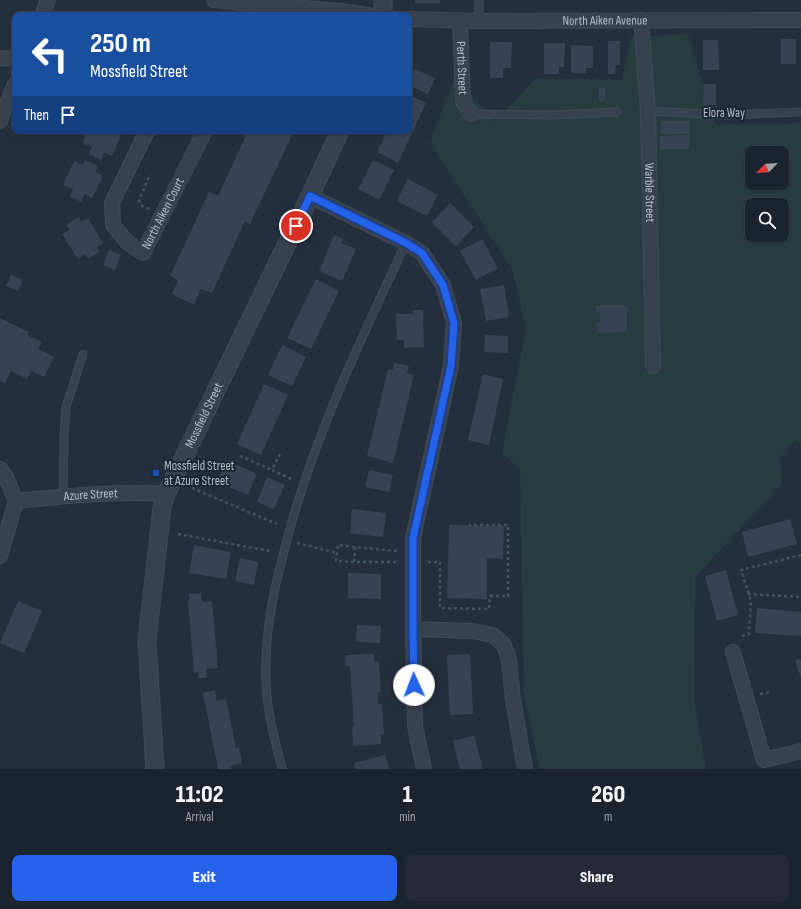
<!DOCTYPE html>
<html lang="en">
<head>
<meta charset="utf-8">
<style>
  body { margin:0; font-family:"Sofia Sans Condensed",sans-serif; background:#242b36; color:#f1f3f6; height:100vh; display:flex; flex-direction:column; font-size:15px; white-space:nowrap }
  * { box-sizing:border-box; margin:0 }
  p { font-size:13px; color:#a0a4aa }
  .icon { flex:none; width:22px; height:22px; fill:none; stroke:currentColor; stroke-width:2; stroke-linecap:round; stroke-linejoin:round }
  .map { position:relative; height:769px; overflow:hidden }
  .side { display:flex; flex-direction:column; background:#1b232e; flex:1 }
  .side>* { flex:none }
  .banner { position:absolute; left:12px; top:12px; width:400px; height:122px; border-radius:8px; box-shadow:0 1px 3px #0004,0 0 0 1px #39404a; background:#1a4fa0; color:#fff; overflow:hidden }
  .needle { width:26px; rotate:245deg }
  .fabs { position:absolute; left:745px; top:146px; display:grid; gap:8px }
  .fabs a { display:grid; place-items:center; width:44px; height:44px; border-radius:8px; background:#1b232e; box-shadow:0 1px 3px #0004,0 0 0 1px #39404a; font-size:20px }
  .pin { position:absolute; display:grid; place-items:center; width:34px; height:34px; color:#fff; margin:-17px; border:2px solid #fff; border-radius:50%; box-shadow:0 1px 4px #0007 }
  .me { position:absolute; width:44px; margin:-22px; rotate:358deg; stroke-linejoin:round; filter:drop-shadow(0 0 3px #0008) }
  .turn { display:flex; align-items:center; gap:14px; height:84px; padding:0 12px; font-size:18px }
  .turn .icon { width:52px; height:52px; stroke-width:2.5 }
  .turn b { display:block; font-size:28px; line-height:34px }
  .then { display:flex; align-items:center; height:38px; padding:0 12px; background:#0003; gap:8px; font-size:15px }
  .eta { display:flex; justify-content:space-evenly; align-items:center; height:68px; text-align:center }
  .eta b { font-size:24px; font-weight:800; line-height:28px }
  .action { display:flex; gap:8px; margin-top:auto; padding:8px 12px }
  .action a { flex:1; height:46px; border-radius:8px; background:#2563eb; color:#fff; font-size:16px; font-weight:800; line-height:46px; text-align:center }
  .action a+a { background:#242b36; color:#f1f3f6 }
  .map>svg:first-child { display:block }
  .green { fill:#263c3f; fill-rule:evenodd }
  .building { fill:#364354 }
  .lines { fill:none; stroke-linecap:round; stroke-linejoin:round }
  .service-casing { stroke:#414a57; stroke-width:9 }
  .minor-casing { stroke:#414a57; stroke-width:16 }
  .tertiary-casing { stroke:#414a57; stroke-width:19 }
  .path { stroke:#3f5557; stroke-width:2.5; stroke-dasharray:3 3; stroke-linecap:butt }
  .service { stroke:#38414e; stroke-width:7 }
  .minor { stroke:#38414e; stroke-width:14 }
  .tertiary { stroke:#38414e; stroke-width:17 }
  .route-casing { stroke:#184099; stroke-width:10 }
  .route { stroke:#2563eb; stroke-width:7 }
  .transit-dot { fill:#1a4fb4; stroke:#1d2633; stroke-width:1.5 }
  .labels { text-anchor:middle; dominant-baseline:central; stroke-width:4; stroke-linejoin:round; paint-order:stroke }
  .street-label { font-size:13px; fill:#b4bcc9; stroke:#1d2633 }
  .poi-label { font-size:13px; fill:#b4bcc9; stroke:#1d2633; text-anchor:start }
</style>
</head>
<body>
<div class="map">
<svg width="801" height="769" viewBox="0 0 801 769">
  <rect width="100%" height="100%" fill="#242f3e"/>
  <path class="green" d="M688,34L715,125L801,123V446L796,440L780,458L782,484L695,577L694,701L706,769H540L524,697L520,469L502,453L526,329L512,269L430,143L455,76L495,122L536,78L622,80L631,37ZM752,153H782V183H752ZM752,205H782V235H752Z"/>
  <g class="building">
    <rect x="415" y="0" width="25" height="3"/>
    <rect x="781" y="39" width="15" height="25"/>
    <polygon points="703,40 718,40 719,70 703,70"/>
    <polygon points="608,41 620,41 620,65 616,65 615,74 608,74"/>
    <polygon points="490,42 512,42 511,68 503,68 503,78 490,78"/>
    <polygon points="544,43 565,43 564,67 559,67 559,74 544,74"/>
    <polygon points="571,45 593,46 593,68 586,68 586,73 571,73"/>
    <polygon points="415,69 435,78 428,94 409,85 409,82"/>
    <polygon points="704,84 716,84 716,105 703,105"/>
    <rect x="599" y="88" width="6" height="13"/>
    <polygon points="409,95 426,103 398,163 377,152 387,131 409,131"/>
    <rect x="661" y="121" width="29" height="13"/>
    <polygon points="88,131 117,131 122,133 112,156 104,152 101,160 89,154 92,147 82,143"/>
    <polygon points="248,131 294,131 250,224 245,221 212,293 201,289 194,305 172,294 178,280 170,276 209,192 218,196"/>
    <polygon points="690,135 689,149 660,149 660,136"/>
    <polygon points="85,160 98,166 95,172 103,176 92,198 85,194 81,202 70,196 73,189 63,185 74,161 83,165"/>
    <polygon points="373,160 394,170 379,200 358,189"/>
    <polygon points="408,179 438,195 427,216 397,201"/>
    <polygon points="450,203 474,227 456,246 432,222"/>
    <polygon points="78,217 81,222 88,218 103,243 97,247 100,251 88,259 85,254 78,259 62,234 69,230 66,225"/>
    <polygon points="334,235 343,239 341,243 356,249 342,281 319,271"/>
    <polygon points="482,239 498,268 476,280 460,251"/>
    <polygon points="109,250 121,255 115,270 103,265"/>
    <polygon points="11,275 23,280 18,291 6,286"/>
    <polygon points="316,279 339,291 311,349 287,338"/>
    <polygon points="504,285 509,317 486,321 480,289"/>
    <polygon points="596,305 627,305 627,332 597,333 597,323 600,322 600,312 596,312"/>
    <polygon points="413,310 423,310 424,347 404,348 404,340 397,340 396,314 413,314"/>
    <polygon points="0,318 29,332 27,335 42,342 38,349 54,357 44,377 31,371 27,379 11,371 5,383 0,381"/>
    <polygon points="485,335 508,336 508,353 484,352"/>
    <polygon points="282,345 306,357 292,386 268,375"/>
    <polygon points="394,363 409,366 407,373 414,375 393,463 367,456 388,369 393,370"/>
    <polygon points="483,374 503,379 489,445 468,440"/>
    <polygon points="264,384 288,395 261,455 237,444"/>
    <polygon points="226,460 257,474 248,495 217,482"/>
    <polygon points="369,470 393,475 389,492 365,487"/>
    <polygon points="267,477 285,485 274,509 257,502"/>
    <polygon points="352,509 386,513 383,537 350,533"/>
    <polygon points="790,519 797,544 748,557 742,532"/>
    <polygon points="449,525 504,526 503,559 487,558 487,599 447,598"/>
    <polygon points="194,545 231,552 226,579 189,573"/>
    <polygon points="240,558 258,562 254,585 235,581"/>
    <polygon points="726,570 738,615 717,621 705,576"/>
    <polygon points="348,573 381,574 381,599 348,598"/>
    <polygon points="201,593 202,602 212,601 218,668 206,669 207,678 199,678 198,672 194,673 188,601 189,601 189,594"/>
    <polygon points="18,601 42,611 24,653 0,643"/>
    <polygon points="757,608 801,612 801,636 755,633"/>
    <polygon points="357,625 381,626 380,643 356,642"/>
    <polygon points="374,654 375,662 379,661 381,692 378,693 378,704 382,704 384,734 381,734 381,744 353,746 352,727 354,727 350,666 346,666 345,655"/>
    <polygon points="470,654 473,714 450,715 447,655"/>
    <polygon points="801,659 801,679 795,660"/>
    <polygon points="215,690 217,701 226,699 236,748 239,747 242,763 230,766 231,769 218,769 203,693"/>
    <polygon points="474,736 483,769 460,769 453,741"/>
    <polygon points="385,755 389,769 356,769 354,763"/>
  </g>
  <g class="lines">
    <g class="service-casing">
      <g id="service">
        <polyline points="479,0 479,21"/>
        <polyline points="648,111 726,115 801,112"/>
        <polyline points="471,114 554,115 617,112"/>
        <polyline points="63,496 64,437 66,407 83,354"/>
        <path d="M282,769C275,741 267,712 266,683C264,640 272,596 283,555C310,445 358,345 406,243"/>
      </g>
    </g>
    <g class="minor-casing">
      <g id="minor">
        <polyline points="214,0 339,11 368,15"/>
        <polyline points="42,15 48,0"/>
        <polyline points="242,15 243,3"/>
        <path id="s1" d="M409,19L479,21L801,20"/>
        <path id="s2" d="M460,20L463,101L471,114"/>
        <path id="s3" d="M641,20L648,111L653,366"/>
        <polyline points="0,58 15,59"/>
        <polyline points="0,121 15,84"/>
        <path id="s4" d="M147,131L112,203L113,225L127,242L143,253L205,131"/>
        <polyline points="310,196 406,243 422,253 443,285 454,323 451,366 413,538 413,629 415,726 424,769"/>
        <polyline points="0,469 6,477 16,501 0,556"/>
        <path id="s5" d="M16,501C66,496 116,491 166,494"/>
        <polyline points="413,629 472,631 493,635 504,645 509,660 513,699 525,769"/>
        <polyline points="733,652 764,760 801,751"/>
      </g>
    </g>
    <g class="tertiary-casing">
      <g id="tertiary">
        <polyline points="383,15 383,0"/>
        <path id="s6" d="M155,769L147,640L162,508L166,494L310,196L340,131"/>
      </g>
    </g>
    <g class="path">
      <polyline points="149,209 142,206 139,201 150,174"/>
      <polyline points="280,454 272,470 291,479"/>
      <polyline points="240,456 272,470"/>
      <polyline points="192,488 277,524"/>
      <polyline points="178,534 270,551"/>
      <polyline points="297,543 337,553"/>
      <polyline points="354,562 336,561 338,545 355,547"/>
      <polyline points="396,562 354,562 355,547 397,551"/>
      <polyline points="428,562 440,562 440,608 489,609 490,596 508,596 508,525 469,525"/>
      <polyline points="748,594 801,597"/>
      <polyline points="742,636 749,634 751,601 741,570 801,555"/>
      <polyline points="760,694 771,692"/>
    </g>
    <use href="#service" class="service"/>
    <use href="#minor" class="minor"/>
    <use href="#tertiary" class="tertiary"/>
  </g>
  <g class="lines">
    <g class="route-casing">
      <polyline id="route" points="296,226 310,196 406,243 422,253 443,285 454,323 451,366 413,538 413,629 414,685"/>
    </g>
    <use href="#route" class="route"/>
  </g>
  <rect class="transit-dot" x="152" y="469" width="8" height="8" rx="2"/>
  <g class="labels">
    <g class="street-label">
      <text stroke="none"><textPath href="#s1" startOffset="196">North Aiken Avenue</textPath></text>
      <text stroke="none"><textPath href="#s2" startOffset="48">Perth Street</textPath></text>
      <text x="724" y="113">Elora Way</text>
      <text stroke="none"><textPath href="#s3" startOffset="173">Warble Street</textPath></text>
      <text stroke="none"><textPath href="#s4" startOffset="188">North Aiken Court</textPath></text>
      <text stroke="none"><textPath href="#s6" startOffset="364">Mossfield Street</textPath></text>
      <text stroke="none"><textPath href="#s5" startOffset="75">Azure Street</textPath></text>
    </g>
    <g class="poi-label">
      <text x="164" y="466">Mossfield Street<tspan x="164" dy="15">at Azure Street</tspan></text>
    </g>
  </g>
</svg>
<div class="fabs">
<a><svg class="needle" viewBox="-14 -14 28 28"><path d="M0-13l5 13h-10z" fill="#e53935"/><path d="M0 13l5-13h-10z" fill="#a0a4aa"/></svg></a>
<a><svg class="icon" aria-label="search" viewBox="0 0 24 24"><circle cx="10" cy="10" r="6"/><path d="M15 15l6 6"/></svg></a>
</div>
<div class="pin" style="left:296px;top:226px;background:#d93025"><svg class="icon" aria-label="arrive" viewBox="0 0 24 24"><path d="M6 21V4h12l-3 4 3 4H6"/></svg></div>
<svg class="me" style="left:414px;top:685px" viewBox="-20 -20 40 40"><circle r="19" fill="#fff"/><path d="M0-13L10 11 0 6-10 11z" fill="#2563eb"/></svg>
<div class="banner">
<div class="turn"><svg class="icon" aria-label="left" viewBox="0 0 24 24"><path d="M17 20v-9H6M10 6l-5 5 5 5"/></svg><div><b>250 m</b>Mossfield Street</div></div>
<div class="then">Then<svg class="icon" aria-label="arrive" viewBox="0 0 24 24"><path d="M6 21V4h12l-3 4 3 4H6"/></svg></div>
</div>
</div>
<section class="side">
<div class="eta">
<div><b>11:02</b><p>Arrival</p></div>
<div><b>1</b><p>min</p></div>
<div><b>260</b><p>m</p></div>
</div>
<div class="action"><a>Exit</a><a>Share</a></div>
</section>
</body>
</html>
